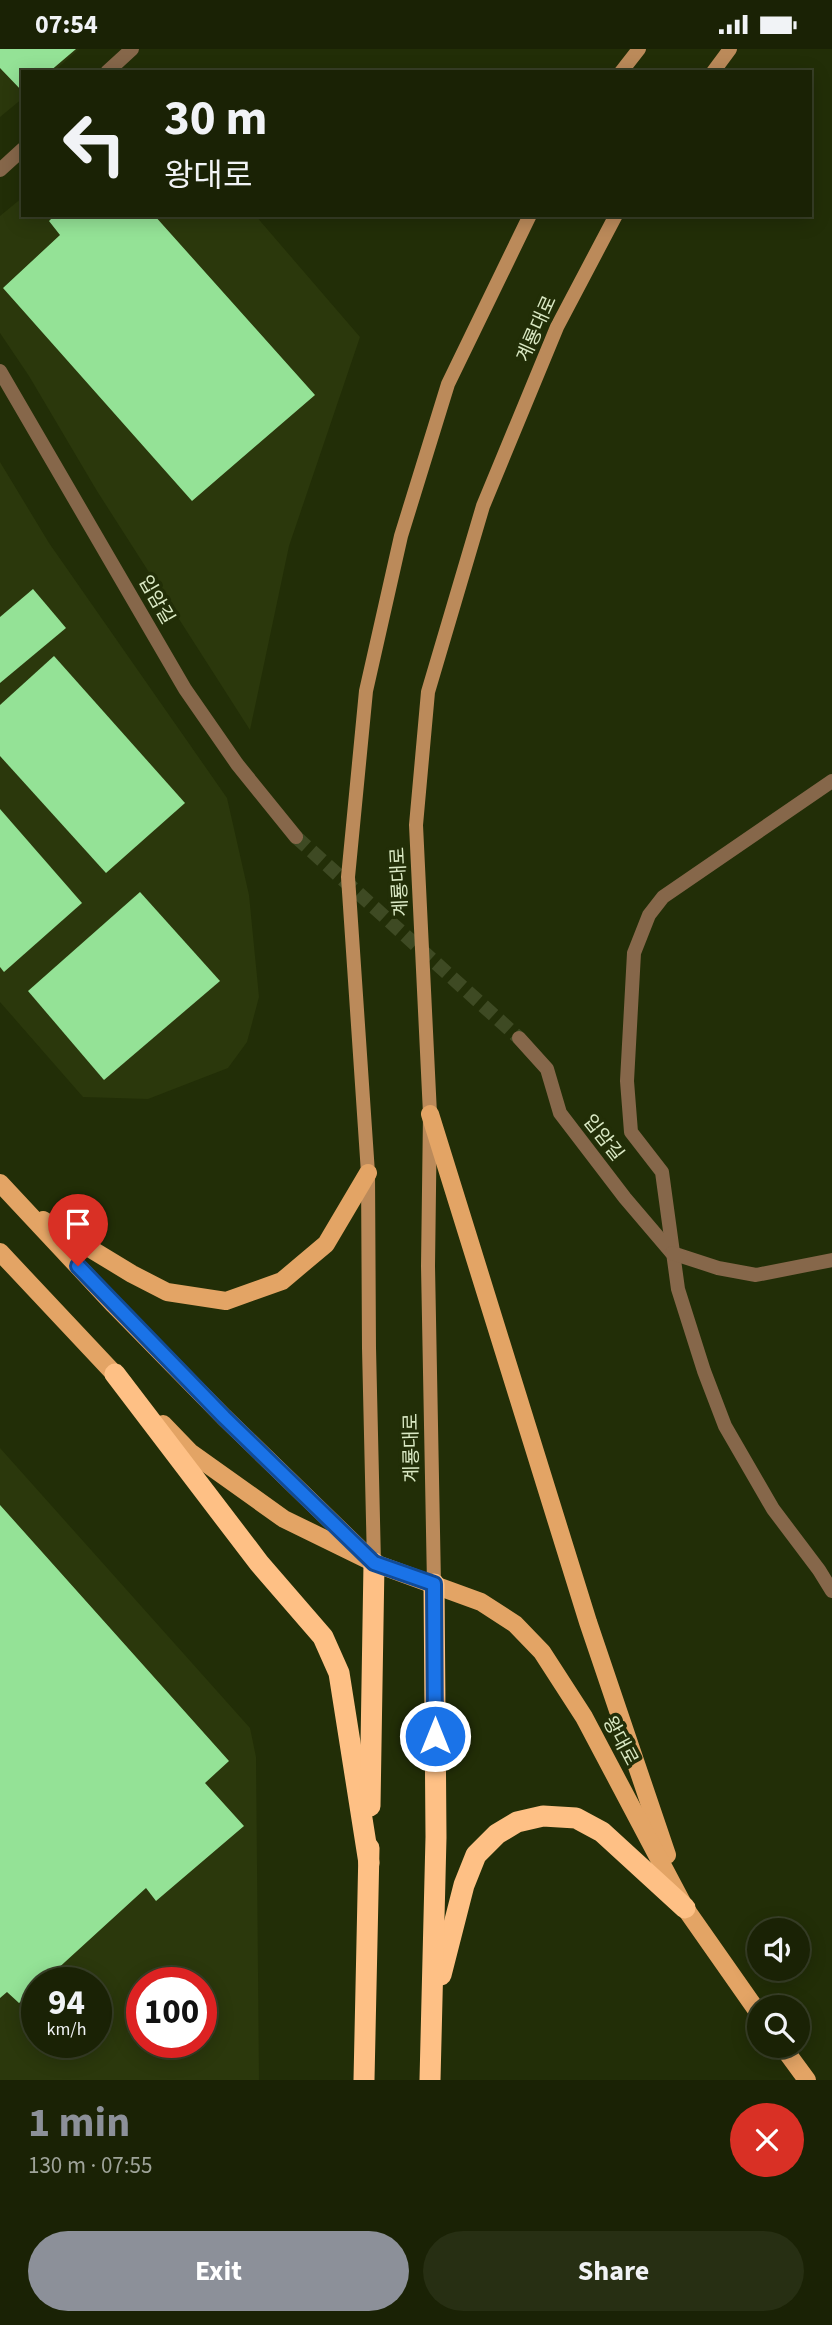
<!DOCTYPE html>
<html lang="en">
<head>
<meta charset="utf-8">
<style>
  body { margin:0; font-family:"Source Sans 3","Noto Sans KR",sans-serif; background:#272f13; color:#f1f3f6; height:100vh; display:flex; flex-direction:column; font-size:26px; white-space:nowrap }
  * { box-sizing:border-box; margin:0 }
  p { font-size:23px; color:#9fa49a }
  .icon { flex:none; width:38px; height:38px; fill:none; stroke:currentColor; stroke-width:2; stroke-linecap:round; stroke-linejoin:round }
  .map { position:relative; height:2031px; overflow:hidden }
  .side { display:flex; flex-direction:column; background:#1a2205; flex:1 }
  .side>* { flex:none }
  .banner { position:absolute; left:21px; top:21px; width:791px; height:147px; border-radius:0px; box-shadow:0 4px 18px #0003,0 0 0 2px #383f27; background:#1a2205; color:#f1f3f6; overflow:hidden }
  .buttons { position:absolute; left:747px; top:1869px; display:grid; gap:14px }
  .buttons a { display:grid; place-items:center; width:63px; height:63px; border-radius:50%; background:#1a2205; box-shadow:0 4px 18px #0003,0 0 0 2px #383f27; font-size:35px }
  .speed { position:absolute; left:21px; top:1918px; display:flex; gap:14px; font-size:35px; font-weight:700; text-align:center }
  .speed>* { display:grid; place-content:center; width:91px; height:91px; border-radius:50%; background:#1a2205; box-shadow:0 4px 18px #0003,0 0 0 2px #383f27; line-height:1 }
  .speed small { font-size:18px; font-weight:400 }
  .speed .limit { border:10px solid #d22; background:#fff; color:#111 }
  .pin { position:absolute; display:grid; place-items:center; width:60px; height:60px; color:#fff; margin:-72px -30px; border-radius:50% 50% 50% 0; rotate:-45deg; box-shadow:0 0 7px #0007 }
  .pin .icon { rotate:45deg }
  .me { position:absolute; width:77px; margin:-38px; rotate:0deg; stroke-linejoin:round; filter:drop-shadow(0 0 5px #0008) }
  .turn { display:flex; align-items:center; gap:24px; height:147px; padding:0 28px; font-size:32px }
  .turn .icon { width:91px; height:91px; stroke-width:2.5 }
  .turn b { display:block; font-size:49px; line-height:60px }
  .round { display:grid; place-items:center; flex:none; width:74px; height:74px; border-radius:37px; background:#272f13 }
  .headline { display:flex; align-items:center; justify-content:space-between; height:119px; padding:0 28px }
  h1 { font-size:42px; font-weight:700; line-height:52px; color:#8c9099 }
  .primary-button { display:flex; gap:14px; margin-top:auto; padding:14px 28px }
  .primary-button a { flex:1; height:80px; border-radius:42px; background:#8c9099; color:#fff; font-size:28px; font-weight:700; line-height:80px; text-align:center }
  .primary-button a+a { background:#272f13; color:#f1f3f6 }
  .status { display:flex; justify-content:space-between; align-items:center; height:49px; padding:0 35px; background:#1a2205; direction:ltr }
  .status svg { height:19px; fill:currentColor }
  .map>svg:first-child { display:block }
  .built { fill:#2b380c; fill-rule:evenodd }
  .building { fill:#94e296 }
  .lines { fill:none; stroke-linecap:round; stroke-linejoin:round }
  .minor-tunnel { stroke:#3e4a23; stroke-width:14; stroke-dasharray:14 7; stroke-linecap:butt }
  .minor { stroke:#86674a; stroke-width:14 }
  .secondary { stroke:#bb8a5a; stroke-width:14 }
  .primary { stroke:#e3a465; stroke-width:18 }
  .motorway { stroke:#fec085; stroke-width:21 }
  .route-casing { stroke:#114b97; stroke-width:18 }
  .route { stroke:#1a73e8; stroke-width:12 }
  .labels { text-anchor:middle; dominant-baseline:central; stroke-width:7; stroke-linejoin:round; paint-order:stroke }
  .street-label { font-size:19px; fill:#dae9c4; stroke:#222e07 }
</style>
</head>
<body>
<div class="status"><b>07:54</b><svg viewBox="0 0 49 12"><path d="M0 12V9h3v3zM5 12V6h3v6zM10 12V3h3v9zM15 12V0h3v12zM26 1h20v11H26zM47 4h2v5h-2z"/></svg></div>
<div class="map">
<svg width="832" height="2031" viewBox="0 0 832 2031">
  <rect width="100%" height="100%" fill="#222e07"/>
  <g class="built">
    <polygon points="0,0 79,0 53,23 23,23 23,49 0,68"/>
    <polygon points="23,148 23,166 255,166 360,288 289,497 250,681 97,442 29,327 0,284 0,167"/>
    <polygon points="0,413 49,494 227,749 249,846 259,948 247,993 228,1019 148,1050 83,1048 0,953"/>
    <path d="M0,1399L250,1679L256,1708L259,2031H0ZM37,1934H96V1993H37ZM142,1934H201V1993H142Z"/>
  </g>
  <g class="building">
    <polygon points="0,0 76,0 49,23 23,23 23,43 0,19"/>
    <polygon points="55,166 154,166 315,346 192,452 3,239 60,186 49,172"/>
    <polygon points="33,540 66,579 0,634 0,568"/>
    <polygon points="54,607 185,754 106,824 0,707 0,656"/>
    <polygon points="0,760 82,854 4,923 0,918"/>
    <polygon points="140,843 220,932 104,1031 28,942"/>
    <polygon points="0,1456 229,1712 205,1734 244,1777 156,1852 146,1839 42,1934 37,1934 37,1939 19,1954 7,1943 0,1949"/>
  </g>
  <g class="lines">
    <polyline class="minor-tunnel" points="296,788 519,989"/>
    <g class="minor">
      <polyline points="107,23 132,0"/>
      <polyline points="0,121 23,100"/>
      <polyline points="0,322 185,640 237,715 296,788"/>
      <polyline points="832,732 663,848 649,866 634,904 627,1032 631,1083 662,1123 678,1240 704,1322 725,1377 773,1460 819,1521 832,1542"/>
      <polyline points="519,989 547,1020 560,1064 625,1149 671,1203"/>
      <polyline points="672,1204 718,1219 756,1226 832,1211"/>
    </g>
    <g class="secondary">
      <polyline points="621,23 639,0"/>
      <polyline points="713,23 730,0"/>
      <polyline points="374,1514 369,1299 368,1124 348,828 366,642 401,487 448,335 530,166"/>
      <polyline points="434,1535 428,1217 430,1065 416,776 428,643 483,457 557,278 616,166"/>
    </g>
    <g class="primary">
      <polyline points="430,1065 588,1573 667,1806"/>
      <polyline points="0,1134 114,1256 224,1368 362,1502"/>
      <polyline points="43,1171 132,1225 167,1243 226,1252 282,1232 326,1195 368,1124"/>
      <polyline points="0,1203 124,1335"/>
      <polyline points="163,1375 190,1403 284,1470 374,1514 481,1553 515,1575 542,1603 584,1668 685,1859 760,1966"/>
      <polyline points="782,1997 807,2031"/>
    </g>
    <g class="motorway">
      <polyline points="115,1325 259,1514 323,1588 339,1624 369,1814"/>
      <polyline points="370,1757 374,1514"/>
      <polyline points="441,1926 464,1836 476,1806 497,1785 517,1773 543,1767 576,1769 602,1783 685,1859"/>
      <polyline points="364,2031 369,1799"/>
      <polyline points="430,2031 436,1788 434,1535"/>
    </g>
  </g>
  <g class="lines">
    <g class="route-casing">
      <polyline id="route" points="78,1217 224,1368 374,1514 434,1535 435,1687"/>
    </g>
    <use href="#route" class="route"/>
  </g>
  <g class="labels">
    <g class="street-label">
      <text transform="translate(537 280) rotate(-66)">계룡대로</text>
      <text transform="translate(156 551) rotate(60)">입암길</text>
      <text transform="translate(400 833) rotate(-93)">계룡대로</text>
      <text transform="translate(603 1089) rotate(52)">입암길</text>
      <text transform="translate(412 1399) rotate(-91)">계룡대로</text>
      <text transform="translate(620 1692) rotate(62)">왕대로</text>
    </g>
  </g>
</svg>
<div class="buttons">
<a><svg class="icon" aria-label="sound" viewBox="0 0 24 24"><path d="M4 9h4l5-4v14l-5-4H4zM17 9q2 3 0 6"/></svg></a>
<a><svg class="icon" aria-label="search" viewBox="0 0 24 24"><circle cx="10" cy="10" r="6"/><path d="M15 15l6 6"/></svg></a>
</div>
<div class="speed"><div>94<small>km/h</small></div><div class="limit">100</div></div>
<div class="pin" style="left:78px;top:1217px;background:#d93025"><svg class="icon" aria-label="arrive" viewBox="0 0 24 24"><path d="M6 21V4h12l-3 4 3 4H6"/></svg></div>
<svg class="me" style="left:435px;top:1687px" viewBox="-20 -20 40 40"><circle r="17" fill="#1a73e8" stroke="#fff" stroke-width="3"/><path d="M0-11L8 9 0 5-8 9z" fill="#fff"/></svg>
<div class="banner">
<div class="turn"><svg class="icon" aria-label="left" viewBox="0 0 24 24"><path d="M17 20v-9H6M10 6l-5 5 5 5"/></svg><div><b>30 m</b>왕대로</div></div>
</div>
</div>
<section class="side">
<div class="headline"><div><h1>1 min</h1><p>130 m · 07:55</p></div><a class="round" style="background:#d93025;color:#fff"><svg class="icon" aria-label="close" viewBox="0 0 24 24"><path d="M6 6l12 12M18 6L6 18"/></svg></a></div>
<div class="primary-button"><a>Exit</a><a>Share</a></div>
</section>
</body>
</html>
